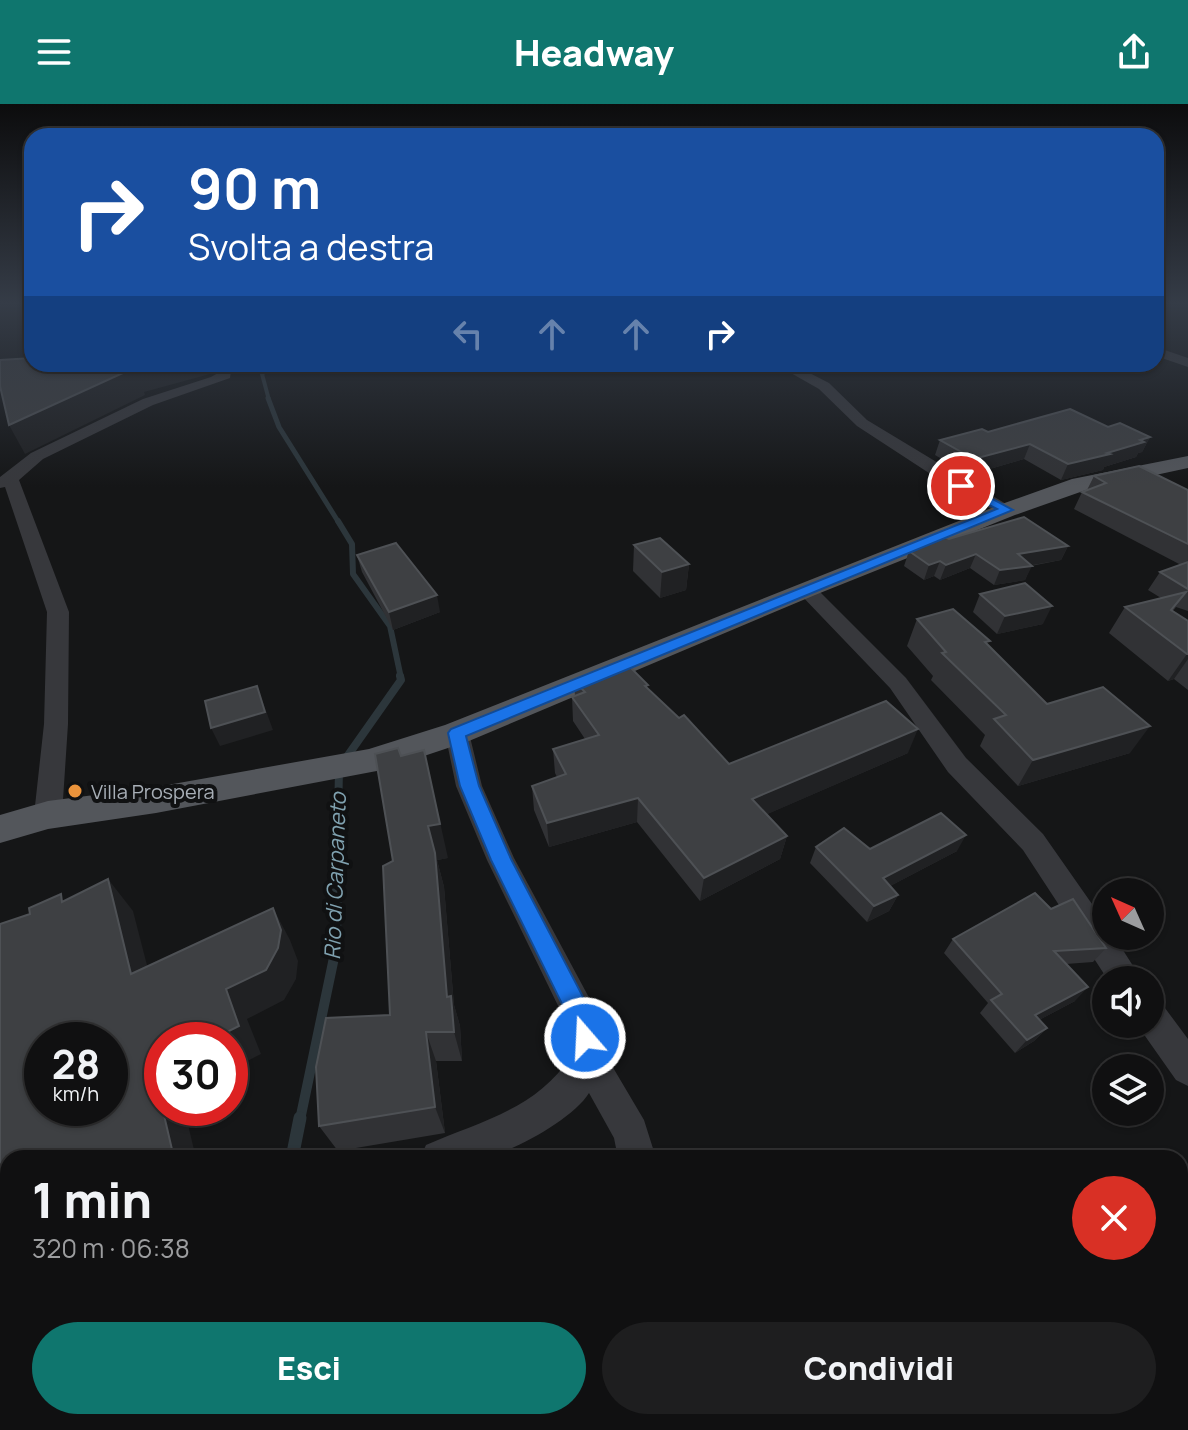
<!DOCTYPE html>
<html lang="it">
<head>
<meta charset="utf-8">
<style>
  body { margin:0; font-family:Manrope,sans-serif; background:#1e1e1f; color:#f1f3f6; height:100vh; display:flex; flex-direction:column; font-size:30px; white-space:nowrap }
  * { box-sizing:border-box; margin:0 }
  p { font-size:26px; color:#9c9d9f }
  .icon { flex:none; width:44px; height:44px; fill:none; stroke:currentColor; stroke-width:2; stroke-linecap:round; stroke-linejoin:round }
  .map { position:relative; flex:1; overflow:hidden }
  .side { position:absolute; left:0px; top:1046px; width:1188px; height:280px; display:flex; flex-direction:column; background:#101011; border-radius:24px 24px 0 0; box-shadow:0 2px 6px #0004,0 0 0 2px #303031 }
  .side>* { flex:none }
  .hud { position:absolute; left:24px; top:24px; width:1140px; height:244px; border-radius:24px; box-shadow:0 2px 6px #0004,0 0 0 2px #303031; background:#1a4fa0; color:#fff; overflow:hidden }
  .needle { width:52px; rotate:315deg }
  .buttons { position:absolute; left:1092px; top:774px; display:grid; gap:16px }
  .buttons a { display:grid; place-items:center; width:72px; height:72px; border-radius:50%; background:#101011; box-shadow:0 2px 6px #0004,0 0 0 2px #303031; font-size:40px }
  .speed { position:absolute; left:24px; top:918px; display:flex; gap:16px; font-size:40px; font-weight:700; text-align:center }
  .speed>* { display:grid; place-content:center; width:104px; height:104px; border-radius:50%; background:#101011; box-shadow:0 2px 6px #0004,0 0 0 2px #303031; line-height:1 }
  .speed small { font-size:20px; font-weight:400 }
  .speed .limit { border:12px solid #d22; background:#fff; color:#111 }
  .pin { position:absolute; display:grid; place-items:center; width:68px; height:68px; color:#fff; margin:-34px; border:4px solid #fff; border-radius:50%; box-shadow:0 2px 8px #0007 }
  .me { position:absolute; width:88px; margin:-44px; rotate:341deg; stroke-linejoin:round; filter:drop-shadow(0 0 6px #0008) }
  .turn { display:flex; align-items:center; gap:28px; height:168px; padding:0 32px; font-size:36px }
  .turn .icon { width:104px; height:104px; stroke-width:2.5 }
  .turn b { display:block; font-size:56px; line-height:68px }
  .lanes { display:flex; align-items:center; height:76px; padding:0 32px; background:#0003; justify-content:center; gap:40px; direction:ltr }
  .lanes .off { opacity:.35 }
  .round { display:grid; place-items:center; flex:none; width:84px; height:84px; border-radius:42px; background:#1e1e1f }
  .headline { display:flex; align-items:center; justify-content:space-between; height:136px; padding:0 32px }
  h1 { font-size:48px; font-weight:800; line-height:60px }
  .primary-button { display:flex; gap:16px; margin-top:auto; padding:16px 32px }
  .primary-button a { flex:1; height:92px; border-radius:48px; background:#0f766e; color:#fff; font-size:32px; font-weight:800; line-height:92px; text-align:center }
  .primary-button a+a { background:#1e1e1f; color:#f1f3f6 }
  header { display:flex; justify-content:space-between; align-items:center; height:104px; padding:0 32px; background:#0f766e; color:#fff; font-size:36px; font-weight:800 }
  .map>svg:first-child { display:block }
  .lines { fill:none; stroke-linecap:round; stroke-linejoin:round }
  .stream-far5 { stroke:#2c363b; stroke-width:4 }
  .stream-far4 { stroke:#2c363b; stroke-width:5 }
  .stream-far3 { stroke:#2c363b; stroke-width:6 }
  .stream-far2 { stroke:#2c363b; stroke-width:8 }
  .stream-far1 { stroke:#2c363b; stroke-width:10 }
  .stream { stroke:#2c363b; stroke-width:13 }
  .minor { fill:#37383c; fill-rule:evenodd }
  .major { fill:#53565b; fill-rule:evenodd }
  .wall { fill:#313235 }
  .shaded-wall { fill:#202123 }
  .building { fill:#3e4043; stroke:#4e5155; stroke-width:2; fill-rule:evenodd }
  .route { fill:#1a73e8; stroke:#114b97; stroke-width:2 }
  .poi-dot { fill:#ea933b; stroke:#101112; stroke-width:3 }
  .labels { text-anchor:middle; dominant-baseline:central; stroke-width:8; stroke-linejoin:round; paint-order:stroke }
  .poi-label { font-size:20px; fill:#a8afb7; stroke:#101112; text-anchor:start }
  .water-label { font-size:22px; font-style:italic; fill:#80a2b0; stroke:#101112 }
</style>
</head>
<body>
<header><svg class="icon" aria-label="menu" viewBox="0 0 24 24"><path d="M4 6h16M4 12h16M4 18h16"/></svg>Headway<svg class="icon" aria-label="share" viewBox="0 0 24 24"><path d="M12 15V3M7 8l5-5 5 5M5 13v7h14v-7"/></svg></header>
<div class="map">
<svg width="1188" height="1326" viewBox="0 0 1188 1326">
  <rect width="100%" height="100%" fill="#151617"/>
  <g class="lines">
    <polyline class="stream-far5" points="269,296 262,270 274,260"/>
    <polyline class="stream-far4" points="268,294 279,323 339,419"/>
    <polyline class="stream-far3" points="338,417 352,440 353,470 390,522 401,574"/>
    <polyline class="stream-far2" points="337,770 339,664 401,576 400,572"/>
    <polyline class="stream-far1" points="300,1016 336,844 337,768"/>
    <g class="stream">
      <polyline points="292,1054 300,1014"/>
      <polyline points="317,1318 320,1326"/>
    </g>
    <g class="minor">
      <polygon points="1156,243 1188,254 1188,263 1156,252"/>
      <polygon points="218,260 232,260 230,274 153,301 43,355 19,376 69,508 68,620 62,711 58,719 48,722 38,719 34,711 44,620 47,508 5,383 0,384 0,373 31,349 143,295 211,273 218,269"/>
      <polygon points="775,260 792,260 829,279 867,316 1016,406 1007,411 1001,410 955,386 857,322 819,285"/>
      <polygon points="806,479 813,481 906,574 966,654 1043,730 1106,820 1106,832 1114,832 1142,876 1108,876 1023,746 948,668 890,584 799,489 796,485 799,481"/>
      <path d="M457,620L466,623L469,629L482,682L514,754L593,901L605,950L644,1016L656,1054H618L614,1034L589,989C573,1015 513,1048 483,1054C464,1058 440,1054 420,1054L426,1041C481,1017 537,1005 571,952L564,914L487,756L456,682L445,629L448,623Z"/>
      <polygon points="1150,895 1162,900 1188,935 1188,982 1176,976 1138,922 1137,920 1150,920"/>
    </g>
    <polygon class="major" points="1188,352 1188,364 1086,386 1015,411 815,491 469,637 382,666 156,709 48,725 0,739 0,711 48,697 156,683 369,645 445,621 999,401 1072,375"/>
  </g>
  <g class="wall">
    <polygon points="1108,323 1150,333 1142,348 1138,349 1136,353 1104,363 1103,366 1061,376 1024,355 969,371 935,351 940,336 988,328"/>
    <polygon points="1094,372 1188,386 1188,507 1176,503 1173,507 1188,517 1188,586 1174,575 1168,577 1109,529 1125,503 1161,494 1148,486 1160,468 1181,461 1074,405 1082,388 1087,386"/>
    <polygon points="634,441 689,460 686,486 660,494 633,467"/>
    <polygon points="1068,442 1061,456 1031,462 1025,476 994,481 970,464 940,476 934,472 924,476 904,462 909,447"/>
    <polygon points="357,451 440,508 393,526 362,468"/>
    <polygon points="980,490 1043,520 997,530 973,508"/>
    <polygon points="917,515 988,542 1047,600 1130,649 1018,682 980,642 985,631 931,576 933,572 907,542"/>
    <polygon points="574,577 648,585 729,660 908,649 767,710 787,732 780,755 700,797 637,718 549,743 534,706 532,682 557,673 555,669 553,645 585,635 573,617 572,593 575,592"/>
    <polygon points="816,743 870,745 957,747 890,782 898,791 889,807 867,818 810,759"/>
    <polygon points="448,754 437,756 444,783 454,901 460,922 462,957 436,957 445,1029 338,1047 319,1022 390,911 393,757"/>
    <polygon points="1051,805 1106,844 1093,858 1066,860 1075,897 1039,916 1047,924 1034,937 1015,949 980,909 988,899 944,849 953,835"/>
    <polygon points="1180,1164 1188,1165 1188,1315 1181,1314 1180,1309"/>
  </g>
  <g class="shaded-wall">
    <polygon points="137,260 216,260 215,267 210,270 144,288 145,291 25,350 9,321"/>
    <polygon points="1150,333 1142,348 1138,349 1136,353 1104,363 1103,366 1061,376 1068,360 1107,349"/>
    <polygon points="1030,340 1024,355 969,371 974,355"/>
    <polygon points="1068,442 1061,456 1027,462 1032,462 1025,476 994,481 1000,466 1018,450"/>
    <polygon points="976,450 970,464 940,476 946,461"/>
    <polygon points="940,457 934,472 924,476 929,461"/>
    <polygon points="689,460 686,486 660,494 662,468"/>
    <polygon points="437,491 440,508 393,526 389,508"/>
    <polygon points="1052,502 1043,520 997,530 1005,512"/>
    <polygon points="1187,550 1188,550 1188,555 1174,575 1168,577"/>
    <polygon points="257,582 273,626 220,642 211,624"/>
    <polygon points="1150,622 1130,649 1018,682 1033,656"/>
    <polygon points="918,625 908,649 747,719 752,695"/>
    <polygon points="424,646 448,754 437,756 444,783 454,901 460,922 462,957 454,928 447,893 428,722"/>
    <polygon points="638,694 637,718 549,743 547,719"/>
    <polygon points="966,731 957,747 875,790 883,774"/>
    <polygon points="787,732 780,755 700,797 704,774"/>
    <polygon points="108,775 133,807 157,900 131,870"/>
    <polygon points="898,791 889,807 867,818 874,802"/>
    <polygon points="273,804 290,836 298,857 296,875 284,896 247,915 261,950 230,966 230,936 211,936 226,885"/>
    <polygon points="1088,883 1075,897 1024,924 1035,911"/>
    <polygon points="1047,924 1034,937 1015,949 1027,936"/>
    <polygon points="426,928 436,957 445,1029 435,1003"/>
    <polygon points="162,960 162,1003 153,964"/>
    <polygon points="162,1004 184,1004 196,1054 174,1054"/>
  </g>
  <g class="building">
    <polygon points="32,254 32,260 137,260 133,261 134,264 9,321 0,282 0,256"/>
    <polygon points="1070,305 1108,323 1120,319 1150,333 1140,336 1144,338 1107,349 1110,350 1068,360 1030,340 974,355 940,336 982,325 988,328"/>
    <polygon points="1139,362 1188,386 1188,440 1082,388 1106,379 1094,372"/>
    <polygon points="1024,413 1068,442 1018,450 1032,462 1000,466 976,450 946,461 940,457 929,461 909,447 945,433 949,435"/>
    <polygon points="660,434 689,460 662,468 634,441"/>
    <polygon points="396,439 437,491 389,508 357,451"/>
    <polygon points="1188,458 1188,485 1160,468"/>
    <polygon points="1025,479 1052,502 1005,512 980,490"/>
    <polygon points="1186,488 1171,506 1188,517 1188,550 1187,550 1125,503"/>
    <polygon points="953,505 990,537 985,538 1047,600 1103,583 1150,622 1033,656 994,615 1006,611 942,549 946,548 917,515"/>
    <polygon points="623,556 648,581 645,582 679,614 684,611 729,660 886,597 918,625 752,695 787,732 704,774 638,694 547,719 532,682 566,670 553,645 599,631 572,593 585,588 574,577"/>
    <polygon points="257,582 265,608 211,624 205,597"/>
    <polygon points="398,644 401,652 424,646 440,720 428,722 435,749 447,893 451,892 454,928 426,928 435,1003 319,1022 316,963 326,914 390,911 383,762 393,757 375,650"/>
    <polygon points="941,709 966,731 883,774 898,791 874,802 816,743 844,724 870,745"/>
    <path d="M108,775L131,870L273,804L281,826L278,844L266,866L226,885L239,922L211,936H162V960L153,964L174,1054H8V1190L0,1107V820L30,810L29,804L61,790L62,798ZM42,936H110V1004H42Z"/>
    <polygon points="1035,789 1051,805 1073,795 1106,844 1054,847 1088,883 1035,911 1047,924 1027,936 991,896 1002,890 953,835"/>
    <polygon points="1180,1164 1188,1165 1188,1218 1180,1194"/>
  </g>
  <linearGradient id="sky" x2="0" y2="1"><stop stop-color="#0c0c0d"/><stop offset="0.52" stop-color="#353c47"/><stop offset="1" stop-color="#353c47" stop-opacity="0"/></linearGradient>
  <rect width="1188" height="383" fill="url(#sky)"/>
  <polygon class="route" points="957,380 965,380 1013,406 466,632 479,682 511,755 593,912 597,934 594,942 585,945 576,942 569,914 491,756 460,682 448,629 451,625 997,405 957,385"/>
  <circle class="poi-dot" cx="75" cy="687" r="8"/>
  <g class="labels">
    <g class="poi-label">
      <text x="91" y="687">Villa Prospera</text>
    </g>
    <g class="water-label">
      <text transform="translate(335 772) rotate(-88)">Rio di Carpaneto</text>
    </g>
  </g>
</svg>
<div class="buttons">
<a><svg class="needle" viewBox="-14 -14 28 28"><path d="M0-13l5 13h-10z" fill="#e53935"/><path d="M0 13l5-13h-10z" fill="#9c9d9f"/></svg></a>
<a><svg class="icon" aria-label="sound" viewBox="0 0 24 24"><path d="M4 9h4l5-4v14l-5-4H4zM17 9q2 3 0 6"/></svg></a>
<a><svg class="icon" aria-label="layers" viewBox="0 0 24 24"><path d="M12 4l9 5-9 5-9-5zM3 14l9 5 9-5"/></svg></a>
</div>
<div class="speed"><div>28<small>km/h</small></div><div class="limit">30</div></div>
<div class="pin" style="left:961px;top:382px;background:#d93025"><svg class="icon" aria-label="arrive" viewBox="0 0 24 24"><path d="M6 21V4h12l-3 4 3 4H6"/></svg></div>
<svg class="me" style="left:585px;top:934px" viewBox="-20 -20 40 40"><circle r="17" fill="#1a73e8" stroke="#fff" stroke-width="3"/><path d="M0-11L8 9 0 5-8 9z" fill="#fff"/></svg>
<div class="hud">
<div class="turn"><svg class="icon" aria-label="right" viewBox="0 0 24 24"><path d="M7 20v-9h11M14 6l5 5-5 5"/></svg><div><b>90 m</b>Svolta a destra</div></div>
<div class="lanes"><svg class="icon off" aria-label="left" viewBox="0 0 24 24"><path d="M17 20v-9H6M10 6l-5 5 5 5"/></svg><svg class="icon off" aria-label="ahead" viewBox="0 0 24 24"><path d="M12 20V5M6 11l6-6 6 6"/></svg><svg class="icon off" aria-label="ahead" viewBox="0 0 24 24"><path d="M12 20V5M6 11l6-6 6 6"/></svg><svg class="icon" aria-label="right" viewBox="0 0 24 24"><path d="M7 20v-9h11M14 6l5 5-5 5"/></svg></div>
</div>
<section class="side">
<div class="headline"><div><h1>1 min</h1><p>320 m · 06:38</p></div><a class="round" style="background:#d93025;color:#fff"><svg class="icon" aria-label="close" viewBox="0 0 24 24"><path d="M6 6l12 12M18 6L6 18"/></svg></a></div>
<div class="primary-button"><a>Esci</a><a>Condividi</a></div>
</section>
</div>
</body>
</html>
